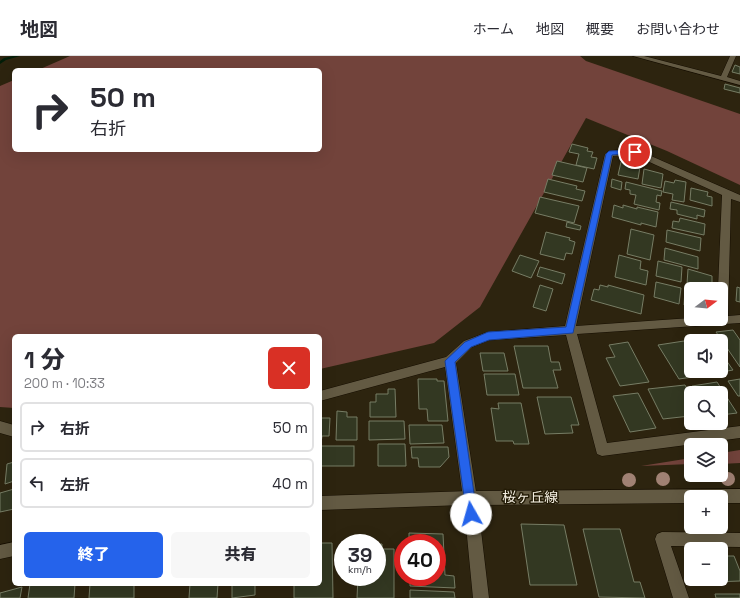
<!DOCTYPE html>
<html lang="ja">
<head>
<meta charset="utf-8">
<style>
  body { margin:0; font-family:"Space Grotesk","Noto Sans JP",sans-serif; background:#f7f7f7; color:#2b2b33; height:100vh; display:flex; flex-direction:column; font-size:15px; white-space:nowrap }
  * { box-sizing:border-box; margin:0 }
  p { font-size:13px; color:#7c7c81 }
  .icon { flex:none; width:22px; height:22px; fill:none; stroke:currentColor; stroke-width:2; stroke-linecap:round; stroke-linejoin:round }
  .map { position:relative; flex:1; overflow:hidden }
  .side { position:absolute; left:12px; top:278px; width:310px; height:252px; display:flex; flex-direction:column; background:#fff; border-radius:6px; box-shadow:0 4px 16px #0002 }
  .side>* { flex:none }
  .banner { position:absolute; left:12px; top:12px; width:310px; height:84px; border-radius:6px; box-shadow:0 4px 16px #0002; background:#fff; color:#2b2b33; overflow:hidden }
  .needle { width:26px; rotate:74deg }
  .fabs { position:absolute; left:684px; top:226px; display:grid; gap:8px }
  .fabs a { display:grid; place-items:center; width:44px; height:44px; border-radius:6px; background:#fff; box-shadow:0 4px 16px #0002; font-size:20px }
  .speed { position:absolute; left:334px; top:478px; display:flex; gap:8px; font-size:20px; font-weight:700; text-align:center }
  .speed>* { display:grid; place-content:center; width:52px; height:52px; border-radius:50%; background:#fff; box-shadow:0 4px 16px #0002; line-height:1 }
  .speed small { font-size:10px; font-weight:400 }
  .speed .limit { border:6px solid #d22; background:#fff; color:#111 }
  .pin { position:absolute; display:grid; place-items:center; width:34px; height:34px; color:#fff; margin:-17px; border:2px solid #fff; border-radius:50%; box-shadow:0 1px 4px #0007 }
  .me { position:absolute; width:44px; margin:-22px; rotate:353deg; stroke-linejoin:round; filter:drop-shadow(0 0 3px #0008) }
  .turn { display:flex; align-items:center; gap:14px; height:84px; padding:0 12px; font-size:18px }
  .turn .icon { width:52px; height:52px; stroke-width:2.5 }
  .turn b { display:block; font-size:28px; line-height:34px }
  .round { display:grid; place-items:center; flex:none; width:42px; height:42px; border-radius:6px; background:#f7f7f7 }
  .headline { display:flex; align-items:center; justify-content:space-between; height:68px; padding:0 12px }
  h1 { font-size:24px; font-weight:800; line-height:30px }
  .action { display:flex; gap:8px; margin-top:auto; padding:8px 12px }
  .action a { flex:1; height:46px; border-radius:6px; background:#2563eb; color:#fff; font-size:16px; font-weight:800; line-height:46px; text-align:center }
  .action a+a { background:#f7f7f7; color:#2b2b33 }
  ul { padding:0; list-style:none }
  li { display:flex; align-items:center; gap:12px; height:50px; margin:0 8px 6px; padding:0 4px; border:2px solid #e1e1e2; border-radius:6px }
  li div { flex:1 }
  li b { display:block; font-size:15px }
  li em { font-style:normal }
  header { display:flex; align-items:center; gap:24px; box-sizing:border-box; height:56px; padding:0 20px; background:#fff; border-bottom:1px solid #e1e1e2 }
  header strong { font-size:19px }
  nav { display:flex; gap:22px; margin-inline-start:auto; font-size:14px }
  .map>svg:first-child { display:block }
  .forest { fill:#72433b }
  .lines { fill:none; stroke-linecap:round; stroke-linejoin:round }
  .stream { fill:#021d08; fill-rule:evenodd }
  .building { fill:#333822; stroke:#777d65 }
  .minor-casing { stroke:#150d00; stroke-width:1 }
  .tertiary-casing { stroke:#150d00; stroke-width:1 }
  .minor { fill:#635a43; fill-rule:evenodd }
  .tertiary { fill:#635a43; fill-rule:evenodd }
  .tree { fill:#a08173 }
  .route { fill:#2563eb; stroke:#184099 }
  .labels { text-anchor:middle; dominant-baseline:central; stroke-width:3; stroke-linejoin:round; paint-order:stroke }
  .near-street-label { font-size:14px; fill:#f5f0e3; stroke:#231b06 }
</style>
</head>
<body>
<header>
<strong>地図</strong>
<nav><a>ホーム</a><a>地図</a><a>概要</a><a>お問い合わせ</a></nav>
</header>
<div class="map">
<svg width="740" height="542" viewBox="0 0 740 542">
  <rect width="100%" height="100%" fill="#2d240f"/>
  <g class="forest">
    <polygon points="70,0 580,0 586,5 740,58 740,129 667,95 586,62 480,251 434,287 320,313 320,280 14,280 14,352 0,351 0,30 14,24 14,94 320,94 320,14 38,14"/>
    <polygon points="740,394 740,407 721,408 721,397"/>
    <polygon points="691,402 691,408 641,410"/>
  </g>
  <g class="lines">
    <polygon class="stream" points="13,0 20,0 6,4 0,8 0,5 4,2"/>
  </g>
  <g class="building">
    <polygon points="735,9 740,11 740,18 732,16"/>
    <polygon points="725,28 740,32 740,37 724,33"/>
    <polygon points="572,88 588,92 587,95 593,96 591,101 597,102 594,113 576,109 579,98 569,96"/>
    <polygon points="557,105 587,112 583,126 552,119"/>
    <polygon points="621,106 640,111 638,123 618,119"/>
    <polygon points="644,113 663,118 661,132 642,128"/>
    <polygon points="548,123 577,130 576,133 585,135 582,145 544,136"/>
    <polygon points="612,123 622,126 621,134 611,131"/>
    <polygon points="675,124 686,126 684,146 672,144 673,138 663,136 665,125 674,127"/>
    <polygon points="626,126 662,135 661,140 657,139 656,146 660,147 659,154 634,148 636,139 630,138 630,134 625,133"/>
    <polygon points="691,132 708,136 707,140 712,141 712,150 690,144"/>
    <polygon points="540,141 579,150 574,167 535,157"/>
    <polygon points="671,146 705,154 704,161 697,159 697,163 677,158 677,154 670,153"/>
    <polygon points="614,149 623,152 623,149 637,153 637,151 658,156 656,171 641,167 641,169 612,161"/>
    <polygon points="680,162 705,168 704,179 672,172 673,165 679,166"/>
    <polygon points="567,166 581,170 580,174 566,171"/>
    <polygon points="631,173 654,179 650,204 627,198"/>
    <polygon points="667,174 701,182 700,195 666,186"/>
    <polygon points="546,176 570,182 569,184 575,186 572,198 566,197 564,204 540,198"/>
    <polygon points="665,192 698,201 698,213 664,204"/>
    <polygon points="520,199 539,205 531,222 512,215"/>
    <polygon points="619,199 641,205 640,213 648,215 646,229 615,221"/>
    <polygon points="658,205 682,211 681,226 656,220"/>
    <polygon points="540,211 565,218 562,228 537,220"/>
    <polygon points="688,213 712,220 712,233 704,233 687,228"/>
    <polygon points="656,226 681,232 679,248 654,241"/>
    <polygon points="540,229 553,233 546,255 533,251"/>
    <polygon points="600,229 608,231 608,229 644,239 641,258 591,244 594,233 599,234"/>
    <polygon points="737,231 740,232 740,246 736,245"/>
    <polygon points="685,233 691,234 691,251 684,249"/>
    <polygon points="733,274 740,284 740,311 716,276"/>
    <polygon points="684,285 691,296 691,315 703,315 706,319 679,323 658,289"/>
    <polygon points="628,286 649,326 620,330 606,302 615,301 609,289"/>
    <polygon points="514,290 548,290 551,306 559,306 561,314 553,314 558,332 523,332"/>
    <polygon points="480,297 504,297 508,315 483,315"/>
    <polygon points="721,297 733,314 711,318 709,315 721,315"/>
    <polygon points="484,318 515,318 519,339 487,339"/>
    <polygon points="418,323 437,323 437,325 444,325 448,365 428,365 427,353 419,353"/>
    <polygon points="740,323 740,340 738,340 728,325"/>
    <polygon points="717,326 737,357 721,359 721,337 696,337 692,330"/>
    <polygon points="685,329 691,339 691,362 690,360 663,363 648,333"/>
    <polygon points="388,333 395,333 396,361 370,361 370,346 376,346 376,338 388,338"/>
    <polygon points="638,337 656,372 630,376 613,340"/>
    <polygon points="537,341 571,341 579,369 571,369 573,377 545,378"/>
    <polygon points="498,347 521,347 529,388 514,388 513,385 496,385 491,352 499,353"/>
    <polygon points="337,355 347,356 347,361 357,361 357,384 336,384"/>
    <polygon points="320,362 330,362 329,380 322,380 321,387 320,387"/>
    <polygon points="369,365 404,365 405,383 369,384"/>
    <polygon points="409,369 442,369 444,387 410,388"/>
    <polygon points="378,388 405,388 406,410 378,410"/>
    <rect x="320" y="390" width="34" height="20"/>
    <polygon points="411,391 448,391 449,401 440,411 419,411 418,402 412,402"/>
    <polygon points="14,406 14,425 5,428 7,408"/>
    <polygon points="14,433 14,453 0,456 0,437"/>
    <polygon points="521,468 564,469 577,529 530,529"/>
    <polygon points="583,473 620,473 634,526 640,526 645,542 599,541"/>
    <polygon points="409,477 443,478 445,519 454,520 455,532 410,530 410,521 437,521 437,487 409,487"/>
    <polygon points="320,487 332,487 333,542 294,542 294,528 320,528"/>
    <polygon points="377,488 382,488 382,493 394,493 394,542 357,542 358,521 377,521"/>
    <polygon points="721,500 734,500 740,515 740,525 713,526 713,523 721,523"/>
    <polygon points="30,528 75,528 74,542 28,542"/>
    <polygon points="90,528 134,528 134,542 89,542"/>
    <polygon points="190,528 218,528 217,542 189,542"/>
    <polygon points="232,528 255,528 255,539 232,542"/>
    <polygon points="22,531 20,542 0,542 0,537"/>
    <polygon points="410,534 454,536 455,542 410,542"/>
    <polygon points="715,538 740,538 740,542 716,542"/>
  </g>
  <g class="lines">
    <g class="minor-casing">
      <g id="minor">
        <polygon points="633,0 644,0 721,20 730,0 736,0 727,21 740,25 740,29"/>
        <path d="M635,93L740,139V146L731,143L728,260L740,259V267L577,278L607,387L740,370V382L602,400L597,398L566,279L489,284L472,291L456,307L477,442L475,447L470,449L465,447L463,442L445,311L320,345V335L446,301L464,285L488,276L565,270L605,98L609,95ZM634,99L722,139L718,233H721V263L691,262L576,270L613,100Z"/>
        <polygon points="0,365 14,369 14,381 0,377"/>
        <polygon points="662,476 740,477 740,491 671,490 689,542 673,542 655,483 657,478"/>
      </g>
    </g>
    <g class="tertiary-casing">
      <g id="tertiary">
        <polygon points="740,433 740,447 721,447 721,441 691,441 691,447 478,449 489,542 473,542 464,449 320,454 320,440 470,435"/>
        <polygon points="14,486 14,500 0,503 0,489"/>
      </g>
    </g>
    <use href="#minor" class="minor"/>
    <use href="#tertiary" class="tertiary"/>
  </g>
  <g class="tree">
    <circle cx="663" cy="423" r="7"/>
    <circle cx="728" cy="423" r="7"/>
    <circle cx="629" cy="424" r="7"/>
  </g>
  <polygon class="route" points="635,94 638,96 637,97 612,99 573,277 489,284 471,291 455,306 477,458 475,462 471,463 467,462 445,305 465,286 488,276 566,271 606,98 609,95"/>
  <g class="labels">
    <g class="near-street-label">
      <text x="530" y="441">桜ヶ丘線</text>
    </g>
  </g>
</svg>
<div class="fabs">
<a><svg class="needle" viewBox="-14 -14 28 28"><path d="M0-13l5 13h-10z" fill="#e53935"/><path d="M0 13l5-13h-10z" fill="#7c7c81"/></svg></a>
<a><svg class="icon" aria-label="sound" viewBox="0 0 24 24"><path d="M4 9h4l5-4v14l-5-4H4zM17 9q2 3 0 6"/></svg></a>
<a><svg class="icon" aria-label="search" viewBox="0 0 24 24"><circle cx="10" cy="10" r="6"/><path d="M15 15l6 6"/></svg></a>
<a><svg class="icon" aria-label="layers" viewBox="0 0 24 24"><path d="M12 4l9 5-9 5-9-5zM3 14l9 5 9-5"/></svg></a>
<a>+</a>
<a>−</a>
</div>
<div class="speed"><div>39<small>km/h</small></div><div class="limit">40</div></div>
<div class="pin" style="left:635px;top:96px;background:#d93025"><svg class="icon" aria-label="arrive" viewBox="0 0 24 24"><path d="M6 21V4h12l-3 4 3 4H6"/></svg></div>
<svg class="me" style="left:471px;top:458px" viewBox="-20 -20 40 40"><circle r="19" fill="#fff"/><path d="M0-13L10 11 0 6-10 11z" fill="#2563eb"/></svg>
<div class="banner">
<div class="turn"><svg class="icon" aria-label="right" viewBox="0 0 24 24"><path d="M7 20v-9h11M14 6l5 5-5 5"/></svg><div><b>50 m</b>右折</div></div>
</div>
<section class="side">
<div class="headline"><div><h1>1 分</h1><p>200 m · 10:33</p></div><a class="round" style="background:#d93025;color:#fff"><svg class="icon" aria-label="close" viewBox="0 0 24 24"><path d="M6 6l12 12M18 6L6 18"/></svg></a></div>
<ul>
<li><svg class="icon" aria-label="right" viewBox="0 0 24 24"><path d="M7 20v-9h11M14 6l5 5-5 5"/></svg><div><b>右折</b></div><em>50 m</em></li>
<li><svg class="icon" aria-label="left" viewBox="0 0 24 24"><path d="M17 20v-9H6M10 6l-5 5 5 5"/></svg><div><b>左折</b></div><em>40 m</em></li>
</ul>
<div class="action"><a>終了</a><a>共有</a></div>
</section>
</div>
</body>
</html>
